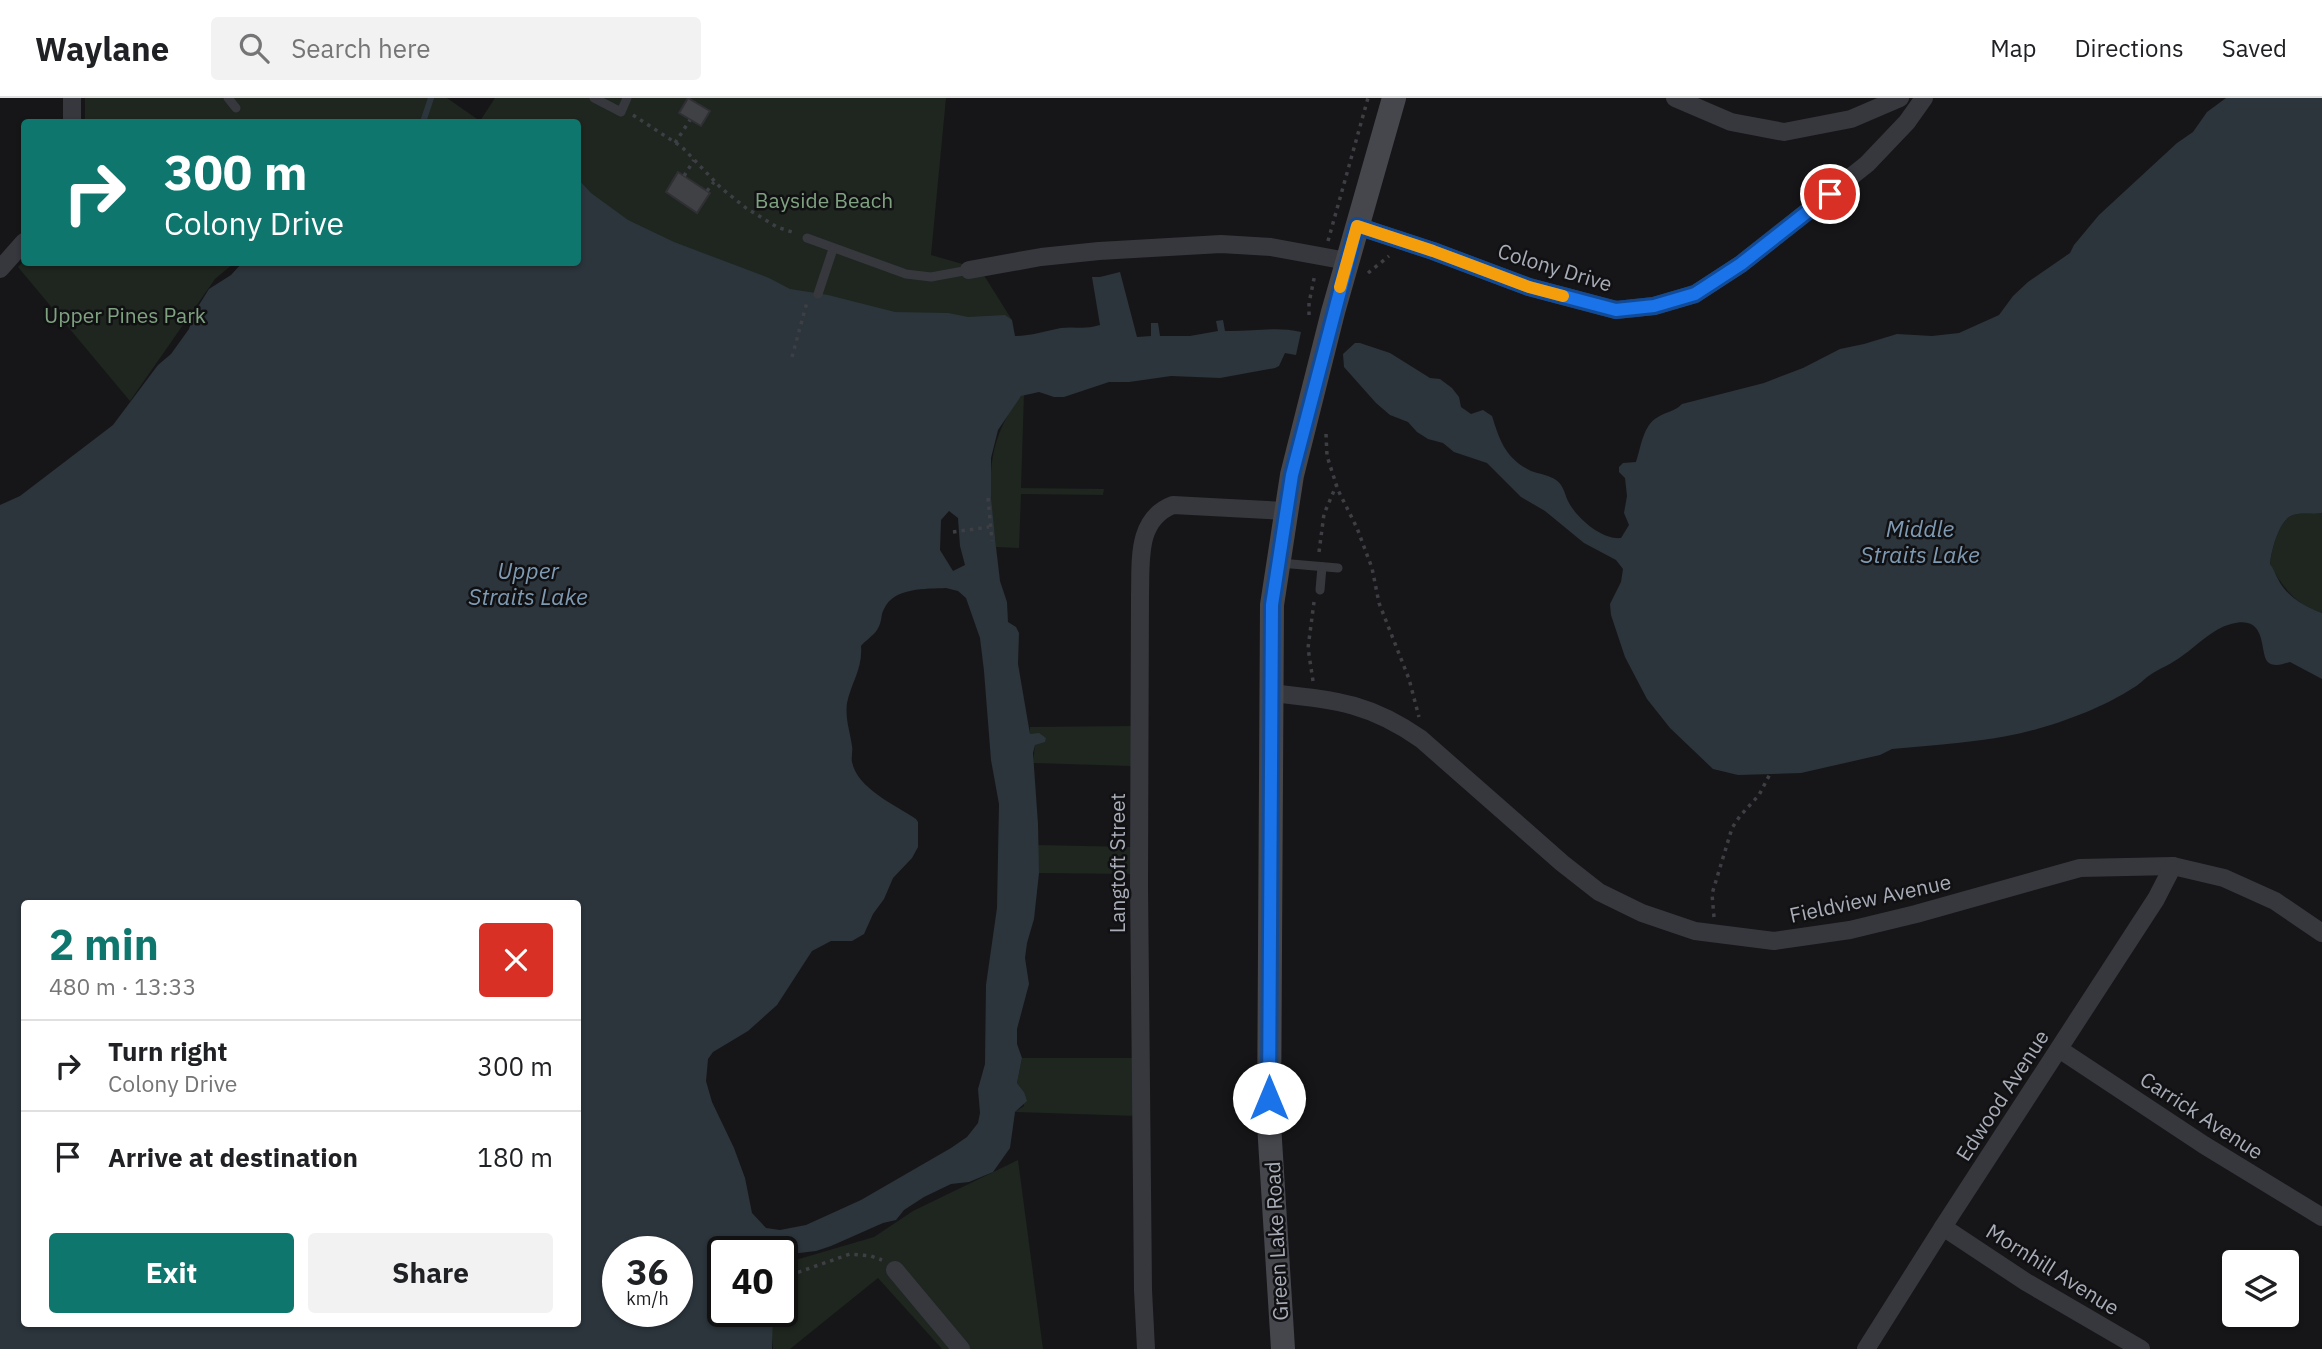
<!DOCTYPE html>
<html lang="en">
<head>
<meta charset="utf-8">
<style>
  body { margin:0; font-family:"IBM Plex Sans",sans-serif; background:#f2f2f2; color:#202124; height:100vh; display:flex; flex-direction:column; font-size:26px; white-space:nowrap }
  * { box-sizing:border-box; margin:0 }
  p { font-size:23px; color:#757577 }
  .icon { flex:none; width:38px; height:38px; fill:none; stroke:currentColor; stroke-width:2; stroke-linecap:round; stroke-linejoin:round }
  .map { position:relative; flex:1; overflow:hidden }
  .side { position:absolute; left:21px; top:802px; width:560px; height:427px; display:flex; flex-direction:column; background:#fff; border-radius:7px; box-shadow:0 2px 5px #0004 }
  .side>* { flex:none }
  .hud { position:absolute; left:21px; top:21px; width:560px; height:147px; border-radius:7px; box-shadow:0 2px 5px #0004; background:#0f766e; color:#fff; overflow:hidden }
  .fabs { position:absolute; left:2222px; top:1152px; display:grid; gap:14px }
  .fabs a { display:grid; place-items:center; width:77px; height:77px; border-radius:7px; background:#fff; box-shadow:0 2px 5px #0004; font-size:35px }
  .speed { position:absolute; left:602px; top:1138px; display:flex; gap:14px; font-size:35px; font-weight:700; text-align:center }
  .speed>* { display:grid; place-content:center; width:91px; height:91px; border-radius:50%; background:#fff; box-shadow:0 2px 5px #0004; line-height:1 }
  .speed small { font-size:18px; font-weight:400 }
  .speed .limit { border:4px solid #111; border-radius:10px; background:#fff; color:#111 }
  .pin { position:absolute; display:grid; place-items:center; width:60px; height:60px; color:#fff; margin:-30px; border:4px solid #fff; border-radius:50%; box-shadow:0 2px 7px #0007 }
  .me { position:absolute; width:77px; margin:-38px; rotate:0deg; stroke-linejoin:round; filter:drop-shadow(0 0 5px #0008) }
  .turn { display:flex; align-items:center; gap:24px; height:147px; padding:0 28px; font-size:32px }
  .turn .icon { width:91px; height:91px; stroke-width:2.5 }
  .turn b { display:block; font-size:49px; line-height:60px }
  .round { display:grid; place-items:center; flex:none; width:74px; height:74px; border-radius:7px; background:#f2f2f2 }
  .summary { display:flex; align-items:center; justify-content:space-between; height:119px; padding:0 28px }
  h1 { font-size:42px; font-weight:700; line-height:52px; color:#0f766e }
  .action { display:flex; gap:14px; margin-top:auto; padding:14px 28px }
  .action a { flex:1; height:80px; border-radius:7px; background:#0f766e; color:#fff; font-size:28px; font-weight:700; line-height:80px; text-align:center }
  .action a+a { background:#f2f2f2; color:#202124 }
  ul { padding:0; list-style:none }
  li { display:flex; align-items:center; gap:21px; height:91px; padding:0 28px; border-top:2px solid #e0e0e0 }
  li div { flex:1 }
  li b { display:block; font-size:26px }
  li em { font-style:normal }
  header { display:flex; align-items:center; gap:42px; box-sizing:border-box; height:98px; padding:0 35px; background:#fff; border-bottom:2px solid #e0e0e0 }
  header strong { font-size:33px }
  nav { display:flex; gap:38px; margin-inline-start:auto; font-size:24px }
  .search { width:490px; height:63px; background:#f2f2f2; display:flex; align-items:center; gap:18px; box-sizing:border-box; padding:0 24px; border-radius:7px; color:#757577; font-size:26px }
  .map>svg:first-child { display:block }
  .green { fill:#1e261f }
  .water { fill:#2c353c; fill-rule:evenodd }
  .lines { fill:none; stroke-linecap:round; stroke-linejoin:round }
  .stream { stroke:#2c353c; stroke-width:6 }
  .building { fill:#404145; stroke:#303034; stroke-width:2 }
  .path { stroke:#3d3f44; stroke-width:3.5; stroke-dasharray:3.5 5; stroke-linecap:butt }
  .lane { stroke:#37383d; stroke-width:9 }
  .street { stroke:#37383d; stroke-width:18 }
  .secondary { stroke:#45474d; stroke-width:24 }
  .route-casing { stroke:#114b97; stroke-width:18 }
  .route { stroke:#1a73e8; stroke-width:12 }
  .slow { stroke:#f59e0b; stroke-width:12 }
  .labels { text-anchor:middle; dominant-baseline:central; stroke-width:5; stroke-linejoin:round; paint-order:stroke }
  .park-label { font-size:21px; fill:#7fa381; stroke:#111113 }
  .street-label { font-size:21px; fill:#a8adb8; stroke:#111113 }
  .water-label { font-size:23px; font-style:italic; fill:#7f9bb3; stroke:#111113 }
</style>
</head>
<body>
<header>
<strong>Waylane</strong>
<div class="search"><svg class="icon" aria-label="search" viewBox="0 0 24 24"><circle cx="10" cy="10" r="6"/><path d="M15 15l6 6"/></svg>Search here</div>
<nav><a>Map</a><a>Directions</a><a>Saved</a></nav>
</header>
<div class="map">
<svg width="2322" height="1251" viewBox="0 0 2322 1251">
  <rect width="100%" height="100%" fill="#161618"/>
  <g class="green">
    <polygon points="85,0 447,0 480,23 495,0 946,0 931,157 980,171 1012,222 873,213 725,189 578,89 578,24 85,24"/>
    <polygon points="24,163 24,164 234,165 215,181 130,303 18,169"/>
    <path d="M1024,296L1021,390L1104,391L1103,397L1021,396L1019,450L996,449C991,401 983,360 1008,317C1013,308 1016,301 1024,296Z"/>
    <path d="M2322,415V515C2296,507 2282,489 2270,466C2271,454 2279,421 2293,417C2303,414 2313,417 2322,415Z"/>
    <polygon points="1131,628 1131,668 1033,665 1035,647 1030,636 1030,629"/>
    <polygon points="1037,747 1132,749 1132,776 1039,775"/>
    <polygon points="1022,960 1136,960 1137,1018 1015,1014 1024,1008 1024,994 1017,985"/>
    <polygon points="1018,1062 1043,1251 942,1251 878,1180 790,1251 773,1251 770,1213 782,1213 782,1166 874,1139 913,1113"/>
  </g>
  <g class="water">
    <path d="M2226,0H2322V415C2313,417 2303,414 2293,417C2279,421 2271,454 2270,466C2274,471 2275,476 2278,481C2286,498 2305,509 2322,515V581L2290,564C2283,566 2275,569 2269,565C2258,558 2270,515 2231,526C2212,531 2198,547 2182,558C2172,566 2160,570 2150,577C2144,581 2139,587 2133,590C2093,616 2029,637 1982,642C1952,646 1922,648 1892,651L1880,657L1801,675L1738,677L1713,671L1670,630L1647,601L1625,559L1611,517L1610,506L1621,484L1623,471L1616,462L1584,445L1545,413L1521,399L1487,365L1454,354L1443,345L1428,341L1417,334L1408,324L1390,317L1376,305L1344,269L1343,256L1355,245H1360L1390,255L1430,280L1440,281L1452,290L1459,299L1461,309L1471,316L1483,312L1492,318C1500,343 1505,360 1531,373C1539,376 1549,377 1556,382C1564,387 1565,398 1569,405C1578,421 1602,442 1621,440L1629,427L1624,415L1627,398L1625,380L1619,374V369L1623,365L1636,364C1641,349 1643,327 1658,319C1666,314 1676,313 1682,306L1764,285L1803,270L1840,251L1864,246L1897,236L1932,238L1959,235L1999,217L2013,198L2028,184L2070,155L2074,147L2099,117L2177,45L2193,34L2207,14Z"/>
    <path d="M578,81L591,95L628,122L674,144L769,180L790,191L828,197L895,214L948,215L968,219L1005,217L1012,222L1015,238C1031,238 1045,233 1061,230C1075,228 1084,232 1100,227L1092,179H1100L1120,174L1137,239L1151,238V225H1158L1160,238H1190L1218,233L1216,223L1223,222L1225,233C1251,234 1276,228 1301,234L1296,257L1285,255L1279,268L1275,270L1220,280L1171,278L1129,284H1109L1064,299H1054L1039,294L1021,298L998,332L991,360V399L996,449L1000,483L1007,504L1008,524L1016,529L1019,535L1018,566L1030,636L1039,635L1046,640L1045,644L1035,647L1033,655L1038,726L1039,775L1034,821L1027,845L1025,860L1029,886L1017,931V946L1022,960L1017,985L1024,994L1027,1003L1015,1014L1010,1050L993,1074L969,1084L951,1086L924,1099L904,1112L896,1122L883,1125L831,1148L816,1153L782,1157V1153H723V1213H773L772,1251H0V407L20,398L113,327L158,267L171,256L189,231L194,215L209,191L231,177L242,165L578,164ZM949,413L958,420L960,448L965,467L953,473L940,452L941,422ZM946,490L958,493L966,500L980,540L984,573L991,662L999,706L997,810L986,887L985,966L978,991L980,1015L978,1025L967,1039L951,1050L861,1102L806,1127L780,1132L766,1130L752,1115L745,1080L734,1050L712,1004L706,983L708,961L713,954L748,933L777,907L812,853L831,843H852L864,836L873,816L884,801L893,780L912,760L918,749V724L916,721C895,707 857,690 852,664C851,659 853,653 852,648C850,633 845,621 847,605C851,585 863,570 861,548C866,542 873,538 877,532C883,522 880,518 884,511C894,489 926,491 946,490ZM24,805H578V1225H24ZM618,1153H677V1213H618Z"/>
  </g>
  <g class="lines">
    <polyline class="stream" points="423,24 431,0"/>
  </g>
  <g class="building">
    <polygon points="688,0 710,13 701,28 679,15"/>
    <polygon points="678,74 710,95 697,115 666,94"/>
  </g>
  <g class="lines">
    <g class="path">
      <polyline points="633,17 682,49 721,90 746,110 777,129 795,135"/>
      <polyline points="675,45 690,22"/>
      <polyline points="684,78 694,62"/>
      <polyline points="707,93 714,84"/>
      <polyline points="1328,143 1368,0"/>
      <polyline points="1368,175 1389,158"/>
      <polyline points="1309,217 1309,205 1315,176"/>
      <polyline points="792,259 807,204"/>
      <polyline points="1326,336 1327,358 1338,392 1357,430 1372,470 1379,505 1409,581 1419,619"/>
      <polyline points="988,400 992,443"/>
      <polyline points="953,434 989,429"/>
      <polyline points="1319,454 1324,416 1336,388"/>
      <polyline points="1313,583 1308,550 1314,504"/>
      <polyline points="1714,819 1712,796 1732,730 1740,718 1759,697 1770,676"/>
      <polyline points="782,1180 850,1156 871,1158 882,1162"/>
    </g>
    <g class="lane">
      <polyline points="228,0 236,10"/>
      <polyline points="594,0 621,14 627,0"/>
      <polyline points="807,140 906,176 931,179 969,172"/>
      <polyline points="818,196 833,151"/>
      <polyline points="1280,465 1338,470"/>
      <polyline points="1320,492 1322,469"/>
    </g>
    <g class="street">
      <polyline points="1675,0 1731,24 1784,34 1851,21 1900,0"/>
      <polyline points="72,24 72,0"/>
      <polyline points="1357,128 1433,153 1529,189 1616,212 1654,208 1695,196 1741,166 1867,66 1907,24 1924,0"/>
      <polyline points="0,171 24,144"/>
      <polyline points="969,172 1041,159 1099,153 1221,146 1271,149 1347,163"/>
      <path d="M1272,595C1334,602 1368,604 1421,641L1562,765L1599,794L1642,815L1695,833L1774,843L1850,832L1916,816L2080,770L2173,768L2224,780L2275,803L2322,835"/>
      <polyline points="2059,951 2204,1047 2322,1119"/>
      <polyline points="1943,1129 2026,1184 2141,1251"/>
      <polyline points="895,1172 961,1251"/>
      <path d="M1146,1251L1143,1192L1139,786L1140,497C1141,463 1136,421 1173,407L1286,413"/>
      <polyline points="1866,1251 1943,1129 2156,801 2173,768"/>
    </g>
    <polyline class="secondary" points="1283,1251 1269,1026 1272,507 1292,377 1333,214 1394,0"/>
  </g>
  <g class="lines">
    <g class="route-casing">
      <polyline id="route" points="1269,1000 1272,507 1292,377 1357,128 1433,153 1529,189 1616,212 1654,208 1695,196 1741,166 1830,96"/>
    </g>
    <use href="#route" class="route"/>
    <polyline class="slow" points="1340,189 1357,128 1433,153 1529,189 1563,198"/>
  </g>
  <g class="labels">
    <g class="park-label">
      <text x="824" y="102">Bayside Beach</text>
      <text x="125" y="217">Upper Pines Park</text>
    </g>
    <g class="street-label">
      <text transform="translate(1555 169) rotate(17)">Colony Drive</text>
      <text transform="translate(1117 765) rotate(-90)">Langtoft Street</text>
      <text transform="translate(1870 800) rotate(-12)">Fieldview Avenue</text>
      <text transform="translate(2002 997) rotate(-57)">Edwood Avenue</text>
      <text transform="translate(2202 1017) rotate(33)">Carrick Avenue</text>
      <text transform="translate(1276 1143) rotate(-93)">Green Lake Road</text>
      <text transform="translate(2053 1171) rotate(32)">Mornhill Avenue</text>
    </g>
    <g class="water-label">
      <text x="1920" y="430">Middle<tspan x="1920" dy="26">Straits Lake</tspan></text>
      <text x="528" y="472">Upper<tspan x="528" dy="26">Straits Lake</tspan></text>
    </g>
  </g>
</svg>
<div class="fabs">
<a><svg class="icon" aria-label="layers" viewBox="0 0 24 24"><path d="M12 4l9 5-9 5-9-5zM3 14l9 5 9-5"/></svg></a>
</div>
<div class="speed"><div>36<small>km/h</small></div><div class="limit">40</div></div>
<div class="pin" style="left:1830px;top:96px;background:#d93025"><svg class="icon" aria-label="arrive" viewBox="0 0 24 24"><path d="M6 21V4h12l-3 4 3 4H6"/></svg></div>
<svg class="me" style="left:1269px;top:1000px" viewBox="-20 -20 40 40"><circle r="19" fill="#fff"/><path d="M0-13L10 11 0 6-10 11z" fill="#1a73e8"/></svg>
<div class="hud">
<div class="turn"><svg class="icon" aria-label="right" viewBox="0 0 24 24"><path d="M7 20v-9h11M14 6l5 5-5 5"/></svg><div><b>300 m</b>Colony Drive</div></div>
</div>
<section class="side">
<div class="summary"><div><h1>2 min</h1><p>480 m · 13:33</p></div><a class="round" style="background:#d93025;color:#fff"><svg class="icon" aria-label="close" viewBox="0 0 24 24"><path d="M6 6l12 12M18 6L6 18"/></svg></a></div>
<ul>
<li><svg class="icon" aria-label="right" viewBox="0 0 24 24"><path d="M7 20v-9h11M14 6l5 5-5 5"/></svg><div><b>Turn right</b><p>Colony Drive</p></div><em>300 m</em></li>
<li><svg class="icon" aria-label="arrive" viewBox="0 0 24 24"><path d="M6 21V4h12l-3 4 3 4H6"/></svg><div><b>Arrive at destination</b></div><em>180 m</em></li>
</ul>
<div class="action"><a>Exit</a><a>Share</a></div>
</section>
</div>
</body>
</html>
